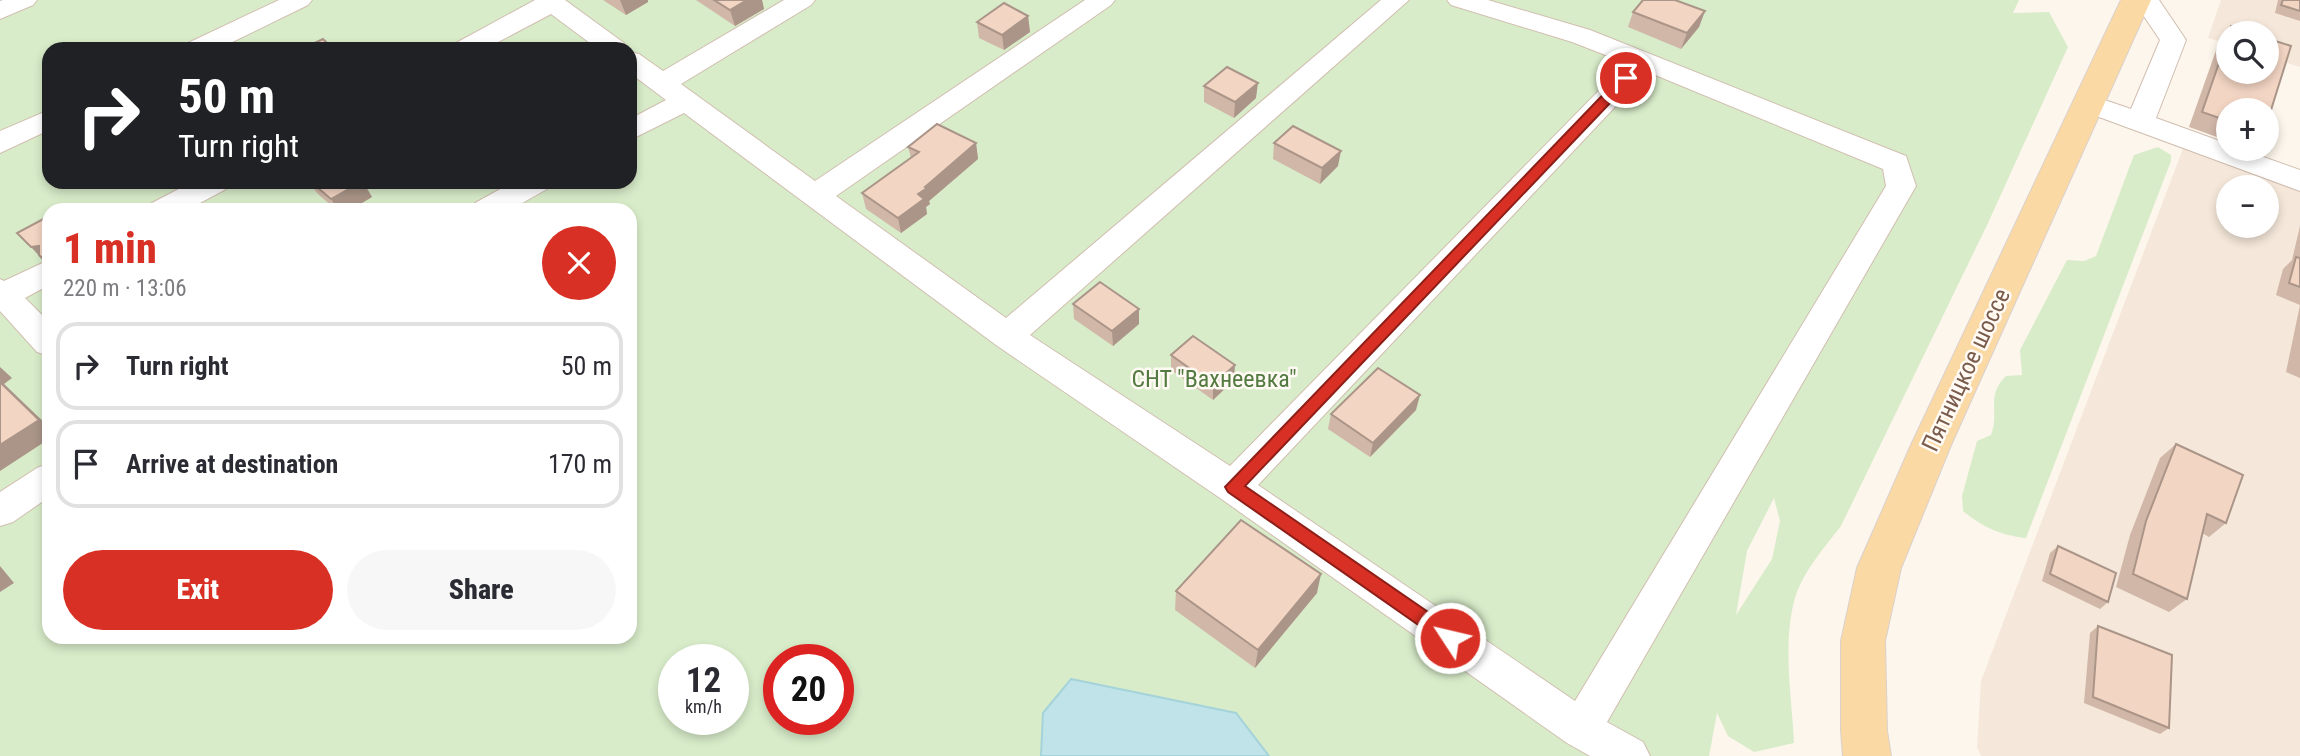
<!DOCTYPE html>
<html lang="en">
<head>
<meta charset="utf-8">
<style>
  body { margin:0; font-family:"Roboto Condensed",sans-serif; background:#f7f7f7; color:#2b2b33; height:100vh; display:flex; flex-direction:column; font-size:26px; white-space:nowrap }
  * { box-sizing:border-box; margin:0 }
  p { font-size:23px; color:#7c7c81 }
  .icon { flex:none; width:38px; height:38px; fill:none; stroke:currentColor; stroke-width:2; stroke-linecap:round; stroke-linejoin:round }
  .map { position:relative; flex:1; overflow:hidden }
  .details { position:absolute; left:42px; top:203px; width:595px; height:441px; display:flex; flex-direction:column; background:#fff; border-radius:21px; box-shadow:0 4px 10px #0003 }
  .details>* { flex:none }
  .banner { position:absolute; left:42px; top:42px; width:595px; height:147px; border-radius:21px; box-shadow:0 4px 10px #0003; background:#202124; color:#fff; overflow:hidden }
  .buttons { position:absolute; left:2216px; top:21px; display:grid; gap:14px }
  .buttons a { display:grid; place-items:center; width:63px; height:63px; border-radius:50%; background:#fff; box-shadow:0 4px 10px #0003; font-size:35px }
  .speed { position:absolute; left:658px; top:644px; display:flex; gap:14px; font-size:35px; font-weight:700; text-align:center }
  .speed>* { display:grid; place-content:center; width:91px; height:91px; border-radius:50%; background:#fff; box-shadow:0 4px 10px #0003; line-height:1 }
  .speed small { font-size:18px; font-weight:400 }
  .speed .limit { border:10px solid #d22; background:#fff; color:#111 }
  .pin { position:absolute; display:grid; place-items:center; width:60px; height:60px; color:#fff; margin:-30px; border:4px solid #fff; border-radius:50%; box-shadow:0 2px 7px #0007 }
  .me { position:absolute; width:77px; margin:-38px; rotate:305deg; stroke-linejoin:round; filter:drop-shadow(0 0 5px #0008) }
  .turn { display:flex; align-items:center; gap:24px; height:147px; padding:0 21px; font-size:32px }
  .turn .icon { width:91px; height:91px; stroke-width:2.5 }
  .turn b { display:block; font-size:49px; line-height:60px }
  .round { display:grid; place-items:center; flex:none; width:74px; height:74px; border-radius:37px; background:#f7f7f7 }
  .head { display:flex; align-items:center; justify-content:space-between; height:119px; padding:0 21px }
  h1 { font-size:42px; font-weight:800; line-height:52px; color:#d93025 }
  .cta { display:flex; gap:14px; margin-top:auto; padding:14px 21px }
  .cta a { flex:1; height:80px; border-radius:42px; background:#d93025; color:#fff; font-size:28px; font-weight:800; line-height:80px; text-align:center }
  .cta a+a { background:#f7f7f7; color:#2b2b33 }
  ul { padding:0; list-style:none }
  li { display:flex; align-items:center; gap:21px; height:88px; margin:0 14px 10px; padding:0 7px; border:4px solid #e1e1e2; border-radius:21px }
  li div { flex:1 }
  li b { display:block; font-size:26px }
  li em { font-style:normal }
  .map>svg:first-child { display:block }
  .residential { fill:#f5e8da; fill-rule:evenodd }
  .green { fill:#d8ecc9; fill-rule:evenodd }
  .water { fill:#bfe3e8; stroke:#a5d3da; stroke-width:2 }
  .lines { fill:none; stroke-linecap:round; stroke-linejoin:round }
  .minor-casing { stroke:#d1beb0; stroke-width:2 }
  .major-casing { stroke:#dad1cd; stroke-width:2 }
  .minor { fill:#fff; fill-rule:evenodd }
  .major { fill:#fbd9a5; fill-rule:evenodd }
  .wall { fill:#d1b7a8 }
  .shaded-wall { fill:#aa9588 }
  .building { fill:#f3d5c3; stroke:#aa9588; stroke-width:2 }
  .route { fill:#d93025; stroke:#8d1f18; stroke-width:2 }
  .labels { text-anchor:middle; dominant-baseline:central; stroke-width:5; stroke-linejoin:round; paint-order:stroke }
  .street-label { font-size:24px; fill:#7a5c4d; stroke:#fffaf3 }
  .park-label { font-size:24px; fill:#537a41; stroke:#fffaf3 }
</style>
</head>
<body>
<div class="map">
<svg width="2300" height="756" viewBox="0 0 2300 756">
  <rect width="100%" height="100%" fill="#fdf6ec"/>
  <g class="residential">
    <polygon points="2221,0 2300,0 2300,67 2266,56 2266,33 2228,33 2228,44 2208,38"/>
    <path d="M2184,146L2300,188V756H1981L1977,747L1981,681ZM2228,187H2266V226H2228Z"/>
  </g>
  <g class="green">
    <path d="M0,0H2019L2013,13L2049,12L2068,47L1988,223L1841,526C1824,548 1803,572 1795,598C1782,643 1792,698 1794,743L1754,752L1728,736L1717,713L1709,756H0ZM49,49H630V182H49ZM49,210H630V637H49ZM1774,498L1780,521L1772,559L1736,615L1747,551ZM674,660H733V719H674ZM779,660H838V719H779Z"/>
    <path d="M2158,147L2171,155V161L2026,538C2000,535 1984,528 1963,511L1962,496L1977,441L1991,435C2000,412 1985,397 2006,376L2022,375L2020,350L2067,260L2084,261L2096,256L2134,155Z"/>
  </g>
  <polygon class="water" points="1071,679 1236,713 1269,756 1041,756 1043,713"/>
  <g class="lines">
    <g class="minor-casing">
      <g id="minor">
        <polygon points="3,0 37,0 33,5 0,19 0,1"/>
        <polygon points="279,0 312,0 308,5 218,49 184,49 188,43"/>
        <polygon points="535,0 565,0 624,43 628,49 598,49 551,14 485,49 452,49 456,43"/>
        <path d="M784,0H815L811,5L681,84L815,181L1085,0H1115L1111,5L836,196L1006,318L1381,0H1409L1030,335L1230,466L1626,63L1572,42L1451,5L1447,0H1488L1590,30L1906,156L1916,186L1607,722L1643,742L1650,756H1590L1567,743L1220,498L996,345L684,113L630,140V119L666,100L630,73V52L639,54L663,71ZM1648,72L1883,169L1886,186L1575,701L1258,485Z"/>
        <polygon points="2133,0 2159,0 2186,40 2156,118 2228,144 2228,149 2241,149 2300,170 2300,191 2080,110 2076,104 2080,98 2090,95 2131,109 2160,40"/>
        <polygon points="49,110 49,130 0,153 0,131"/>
        <polygon points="192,182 231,182 226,189 187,210 148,210 152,203"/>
        <polygon points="513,182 552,182 547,189 510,210 471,210 475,203"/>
        <polygon points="49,260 49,285 25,298 49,322 49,356 37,352 0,311 0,279 4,281"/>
        <polygon points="49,463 49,497 13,522 0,526 0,492 37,468"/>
      </g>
    </g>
    <g class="major-casing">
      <polygon id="major" points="2121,0 2151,0 1951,445 1901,568 1885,641 1887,731 1891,756 1843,756 1841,731 1841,641 1857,568 1911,445"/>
    </g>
    <use href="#minor" class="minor"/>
    <use href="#major" class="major"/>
  </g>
  <g class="wall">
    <polygon points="603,0 648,0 648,2 626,15"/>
    <polygon points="696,0 762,0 764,9 735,26"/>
    <polygon points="2278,0 2300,0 2300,21 2275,13"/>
    <polygon points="1705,11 1699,27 1681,49 1628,27 1633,12"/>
    <polygon points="1028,16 1030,32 1004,50 979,38 977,22"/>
    <polygon points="2231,26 2253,33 2228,33 2228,141 2189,127 2219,42"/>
    <polygon points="1204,86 1256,98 1234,118 1204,102"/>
    <polygon points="976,143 978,159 929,201 930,204 926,207 927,214 901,233 866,209 862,193 911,158 908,147"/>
    <polygon points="1274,143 1338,166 1320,184 1273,159"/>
    <polygon points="309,182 363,182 372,197 350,210 336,210 317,193"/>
    <polygon points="2300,226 2300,378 2286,372 2300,305 2276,295 2283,269 2292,260"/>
    <polygon points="1073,304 1139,324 1113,346 1074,319"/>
    <polygon points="1171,355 1234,380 1213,400 1171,370"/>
    <polygon points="1416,410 1370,457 1328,429 1331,414"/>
    <polygon points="2176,444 2226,523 2209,537 2202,533 2187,599 2169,612 2116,587 2130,535 2160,458"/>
    <polygon points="2058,546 2108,602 2100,609 2042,581 2050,553"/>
    <polygon points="1176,591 1317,593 1255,668 1175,610"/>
    <polygon points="2098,626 2169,728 2160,734 2084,703 2090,633"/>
  </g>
  <g class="shaded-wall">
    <polygon points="620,0 648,0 648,2 626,15"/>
    <polygon points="747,0 762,0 764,9 735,26 730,10"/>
    <polygon points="1705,11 1699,27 1681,49 1687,33"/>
    <polygon points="1028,16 1030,32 1004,50 1002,35"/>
    <polygon points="1258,83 1256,98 1234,118 1235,102"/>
    <polygon points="976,143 978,159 929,201 930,204 926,207 927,214 901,233 898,218 925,187"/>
    <polygon points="1341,151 1338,166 1320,184 1322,168"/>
    <polygon points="361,182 363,182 372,197 350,210 338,210 331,199"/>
    <polygon points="39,246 43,260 31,247"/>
    <polygon points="1139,309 1139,324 1113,346 1112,331"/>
    <polygon points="1235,365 1234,380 1213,400 1213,385"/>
    <polygon points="0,367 12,378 4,384 49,427 49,439 0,471"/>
    <polygon points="1420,395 1416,410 1370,457 1373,443"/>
    <polygon points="0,566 14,583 0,592"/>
    <polygon points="1321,574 1317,593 1255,668 1258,650"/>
  </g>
  <g class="building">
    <polygon points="714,0 747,0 730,10"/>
    <polygon points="1643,0 1675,0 1705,11 1687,33 1633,12"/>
    <polygon points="2283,0 2300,0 2300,11 2281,5"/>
    <polygon points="1004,3 1028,16 1002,35 977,22"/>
    <polygon points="2231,26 2253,33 2229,33"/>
    <polygon points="2228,37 2228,72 2266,72 2266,38 2291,46 2266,126 2266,110 2228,110 2228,121 2202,112"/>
    <polygon points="323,39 333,49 302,49"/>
    <polygon points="1227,67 1258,83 1235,102 1204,86"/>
    <polygon points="937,124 976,143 925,187 927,188 918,194 924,199 898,218 862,193 919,152 908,147"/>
    <polygon points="1293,126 1341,151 1322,168 1274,143"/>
    <polygon points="311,182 361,182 331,199"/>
    <polygon points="49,216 49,265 39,255 39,246 31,247 17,233"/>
    <polygon points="2296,257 2300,258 2300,287 2289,283"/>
    <polygon points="1100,282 1139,309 1112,331 1073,304"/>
    <polygon points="1193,336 1235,365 1213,385 1171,355"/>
    <polygon points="1378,368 1420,395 1373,443 1331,414"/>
    <polygon points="0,382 39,420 0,445"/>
    <polygon points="2176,444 2243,475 2226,523 2207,514 2187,599 2133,574 2146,521"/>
    <polygon points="1241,520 1321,574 1258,650 1176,591"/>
    <polygon points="2058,546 2116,573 2108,602 2050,574"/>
    <polygon points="2098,626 2172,655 2169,728 2093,697"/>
  </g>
  <polygon class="route" points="1626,74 1631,75 1631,81 1245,486 1457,632 1459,638 1457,644 1450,647 1228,492 1225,487 1622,75"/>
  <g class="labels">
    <g class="street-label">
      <text transform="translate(1966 370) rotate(-65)">Пятницкое шоссе</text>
    </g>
    <g class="park-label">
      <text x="1214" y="379">СНТ "Вахнеевка"</text>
    </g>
  </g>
</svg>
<div class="buttons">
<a><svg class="icon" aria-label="search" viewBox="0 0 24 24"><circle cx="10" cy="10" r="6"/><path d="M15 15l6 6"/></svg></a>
<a>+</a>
<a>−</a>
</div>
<div class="speed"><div>12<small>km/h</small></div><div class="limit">20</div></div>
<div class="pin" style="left:1626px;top:78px;background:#d93025"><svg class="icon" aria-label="arrive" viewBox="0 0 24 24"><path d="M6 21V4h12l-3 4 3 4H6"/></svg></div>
<svg class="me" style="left:1450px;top:638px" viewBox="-20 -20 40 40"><circle r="17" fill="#d93025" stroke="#fff" stroke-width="3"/><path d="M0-11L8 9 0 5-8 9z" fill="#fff"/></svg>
<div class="banner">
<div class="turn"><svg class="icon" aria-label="right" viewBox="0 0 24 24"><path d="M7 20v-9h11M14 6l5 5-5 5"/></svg><div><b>50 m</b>Turn right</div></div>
</div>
<section class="details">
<div class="head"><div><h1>1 min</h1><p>220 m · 13:06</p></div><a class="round" style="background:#d93025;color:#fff"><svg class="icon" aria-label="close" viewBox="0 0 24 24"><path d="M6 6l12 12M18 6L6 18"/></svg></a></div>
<ul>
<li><svg class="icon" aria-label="right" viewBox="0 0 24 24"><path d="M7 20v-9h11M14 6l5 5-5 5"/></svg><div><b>Turn right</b></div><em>50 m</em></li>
<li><svg class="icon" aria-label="arrive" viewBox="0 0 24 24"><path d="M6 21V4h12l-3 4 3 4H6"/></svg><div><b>Arrive at destination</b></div><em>170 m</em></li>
</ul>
<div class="cta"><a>Exit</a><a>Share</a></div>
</section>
</div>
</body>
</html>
